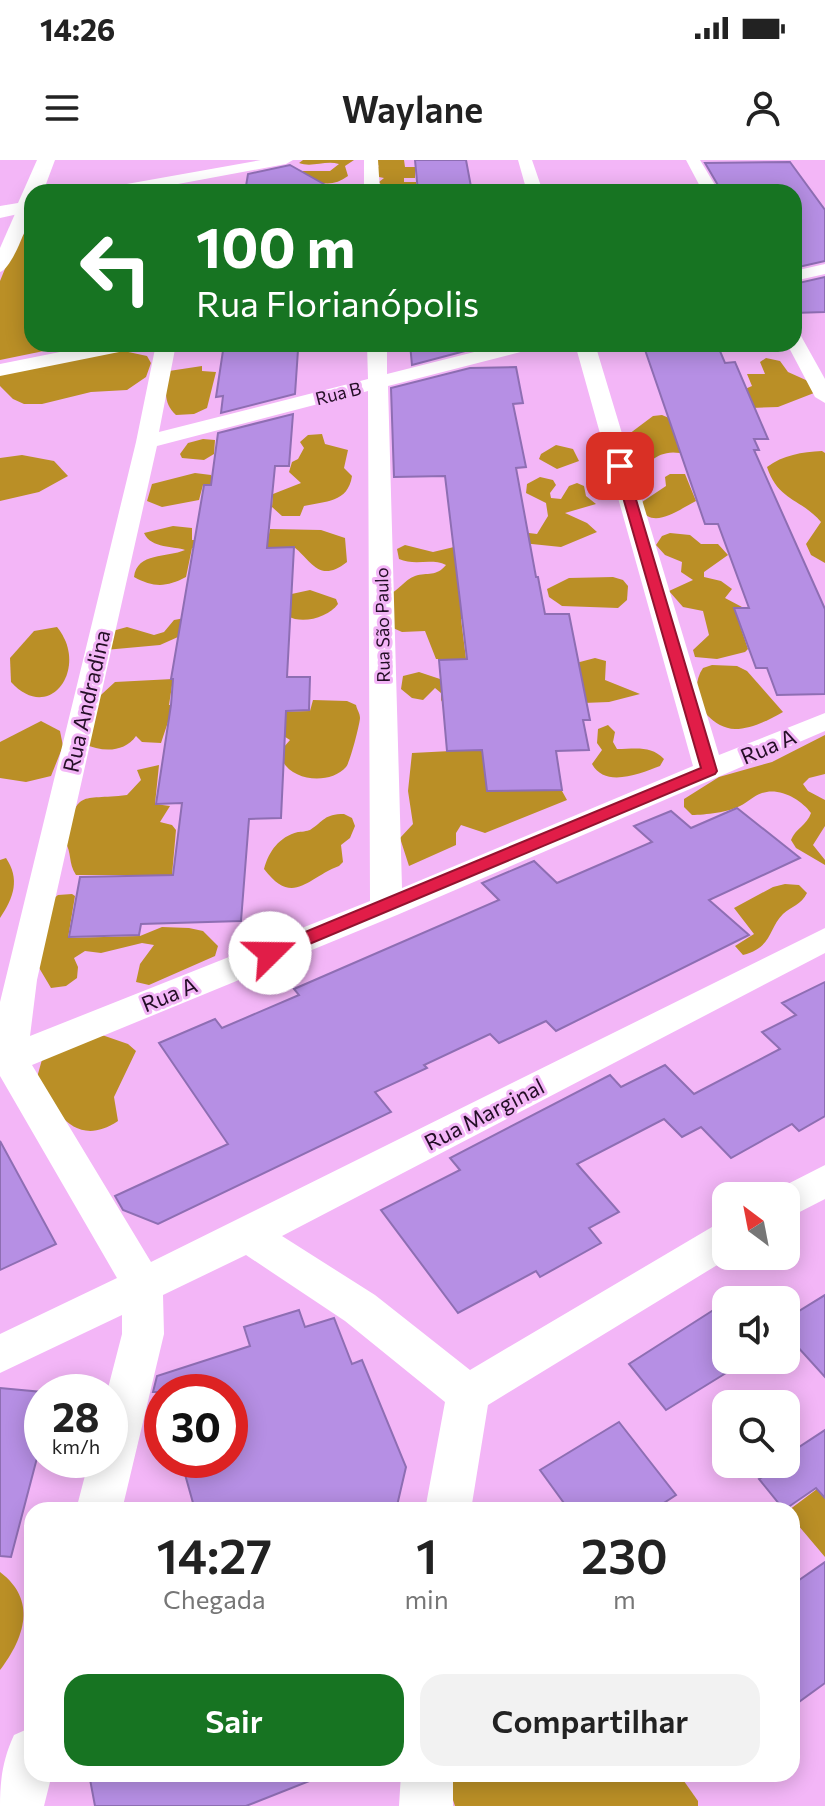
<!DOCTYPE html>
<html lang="pt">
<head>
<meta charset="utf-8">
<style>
  body { margin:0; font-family:Commissioner,sans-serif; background:#f2f2f2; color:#222; height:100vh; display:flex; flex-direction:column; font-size:30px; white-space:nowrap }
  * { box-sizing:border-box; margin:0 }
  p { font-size:26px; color:#767676 }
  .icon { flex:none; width:44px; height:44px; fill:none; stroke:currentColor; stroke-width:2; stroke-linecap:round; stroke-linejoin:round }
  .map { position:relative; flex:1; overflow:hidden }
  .panel { position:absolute; left:24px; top:1342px; width:776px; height:280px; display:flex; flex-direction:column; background:#fff; border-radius:24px; box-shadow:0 4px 20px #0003 }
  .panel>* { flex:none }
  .hud { position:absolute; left:24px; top:24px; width:778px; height:168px; border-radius:24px; box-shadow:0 4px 20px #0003; background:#177422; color:#fff; overflow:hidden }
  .needle { width:52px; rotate:328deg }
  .controls { position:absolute; left:712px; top:1022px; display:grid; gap:16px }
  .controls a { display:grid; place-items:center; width:88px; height:88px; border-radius:16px; background:#fff; box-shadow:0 4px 20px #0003; font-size:40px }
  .speed { position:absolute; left:24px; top:1214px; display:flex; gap:16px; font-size:40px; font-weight:700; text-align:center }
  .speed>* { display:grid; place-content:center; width:104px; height:104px; border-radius:50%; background:#fff; box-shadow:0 4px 20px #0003; line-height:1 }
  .speed small { font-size:20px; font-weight:400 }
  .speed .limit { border:12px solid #d22; background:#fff; color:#111 }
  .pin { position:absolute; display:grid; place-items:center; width:68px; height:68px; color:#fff; margin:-34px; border-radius:16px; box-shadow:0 4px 12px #0006 }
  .me { position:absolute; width:88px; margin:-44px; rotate:68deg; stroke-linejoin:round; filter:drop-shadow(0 0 6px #0008) }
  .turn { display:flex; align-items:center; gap:28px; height:168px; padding:0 40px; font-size:36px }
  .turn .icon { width:104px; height:104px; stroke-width:2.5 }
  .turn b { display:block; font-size:56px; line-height:68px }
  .eta { display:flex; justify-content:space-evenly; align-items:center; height:136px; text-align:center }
  .eta b { font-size:48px; font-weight:600; line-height:56px }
  .primary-button { display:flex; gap:16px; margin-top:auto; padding:16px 40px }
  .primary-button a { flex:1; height:92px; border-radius:24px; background:#177422; color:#fff; font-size:32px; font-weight:600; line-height:92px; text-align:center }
  .primary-button a+a { background:#f2f2f2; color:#222 }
  .status { display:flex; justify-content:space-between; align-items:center; height:56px; padding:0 40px; background:#fff; direction:ltr }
  .status svg { height:22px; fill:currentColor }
  header { display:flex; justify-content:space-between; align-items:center; height:104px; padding:0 40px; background:#fff; font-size:36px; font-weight:600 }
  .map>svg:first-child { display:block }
  .forest { fill:#ba8f26 }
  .building { fill:#b68fe4; stroke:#8e6eb3; stroke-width:2 }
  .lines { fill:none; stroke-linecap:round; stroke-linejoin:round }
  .minor { fill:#fff; fill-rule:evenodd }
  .tertiary { fill:#fff; fill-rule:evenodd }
  .route { fill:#e11d48; stroke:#92132f; stroke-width:2 }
  .labels { text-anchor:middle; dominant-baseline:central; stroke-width:6; stroke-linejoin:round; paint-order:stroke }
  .far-street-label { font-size:18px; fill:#240e26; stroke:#f3b6f7 }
  .street-label { font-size:22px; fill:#240e26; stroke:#f3b6f7 }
</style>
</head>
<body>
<div class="status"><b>14:26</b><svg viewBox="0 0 49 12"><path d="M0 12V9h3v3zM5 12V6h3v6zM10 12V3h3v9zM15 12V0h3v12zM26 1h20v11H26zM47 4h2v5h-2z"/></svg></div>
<header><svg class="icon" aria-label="menu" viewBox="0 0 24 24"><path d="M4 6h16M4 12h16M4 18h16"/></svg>Waylane<svg class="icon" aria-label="person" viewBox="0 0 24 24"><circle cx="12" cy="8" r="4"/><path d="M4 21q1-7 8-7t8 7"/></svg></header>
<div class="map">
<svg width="825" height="1646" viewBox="0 0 825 1646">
  <rect width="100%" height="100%" fill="#f3b6f7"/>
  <g class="forest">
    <path d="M303,0H354L345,6L348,16C332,28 315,25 302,11H330L339,4C325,0 312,8 299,3Z"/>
    <polygon points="377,0 404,0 405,7 415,7 415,18 404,18 404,22 416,22 418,32 424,32 387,32 379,22 384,18 374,16 374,9 379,6 375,4"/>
    <polygon points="32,67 32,184 78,184 0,200 0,121 13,89 28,68"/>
    <polygon points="119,190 147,196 151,203 146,217 127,230 91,232 42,244 24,244 13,239 0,226 0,214"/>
    <polygon points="766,198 780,201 788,212 808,221 814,233 778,247 751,248 745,229 752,226 747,214 765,214 760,202"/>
    <path d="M202,206V211L216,212L207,248L194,254L176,255C162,242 166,228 169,211Z"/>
    <path d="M662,255L669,258L683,289L680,293C656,289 649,306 630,314L622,294L625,277L653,256Z"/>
    <path d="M322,274L325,284L348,290L344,308L352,316C348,343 325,341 304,346L300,356H282L272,347L273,334L301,323L289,312L292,302L298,299L304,288L300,282L308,275Z"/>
    <polygon points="203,279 215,280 214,294 204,300 182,298 180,294 188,283"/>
    <polygon points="556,285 573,289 579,301 557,309 539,299 541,294"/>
    <path d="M822,291L825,293V403L811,395L806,384L821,362C802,339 778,341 767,307C783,295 802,292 822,291Z"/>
    <polygon points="22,295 54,301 68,316 39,332 0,341 0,298"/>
    <polygon points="195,313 211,315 214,321 213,324 203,325 199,340 162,347 147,341 152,324"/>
    <path d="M670,314H685L696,341C678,350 649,373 639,344L666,326L665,317Z"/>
    <polygon points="540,317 553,320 556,325 550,333 551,338 561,339 569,326 577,323 584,326 586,336 596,344 565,353 587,363 597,372 561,387 522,383 521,372 537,374 548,356 546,343 526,333 527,324"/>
    <path d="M173,366L192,368V380L268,379L270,369L321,370L345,378L347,402C319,424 312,401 294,387L192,388L186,417C167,427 154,428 134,417C137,392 167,398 185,390C175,386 151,389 144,373Z"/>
    <polygon points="670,373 690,375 701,384 718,384 728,395 704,412 704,417 721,421 732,429 725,438 742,447 734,448 748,489 745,492 717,499 695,497 693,490 709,475 703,451 683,447 669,431 693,420 681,412 682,402 665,395 656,385 662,376"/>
    <path d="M405,385L433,392L454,387L457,417L463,418L502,458L461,459L466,499H436L425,471L402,472L393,468L387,435C399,431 404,420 415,416C428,412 436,417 446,405C432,398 414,406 399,399L397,389Z"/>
    <polygon points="613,417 623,420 628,426 627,440 618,448 562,446 549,437 547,429 569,418"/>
    <path d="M310,430L336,439L338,444C329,457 302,465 288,456L287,435Z"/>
    <polygon points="185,458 187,473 160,485 105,490 105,473 127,467 154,475 164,472 174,460"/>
    <path d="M57,467C90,507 50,565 11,522L10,498L34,471Z"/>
    <polygon points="595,498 606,501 605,520 640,534 609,542 583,543 576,503"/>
    <path d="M712,505L737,506L747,511L783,552C769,560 751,569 735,569C706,567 686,533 703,508Z"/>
    <polygon points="419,512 440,519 444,517 444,545 441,540 441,533 435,528 423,540 412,538 401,529 403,516"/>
    <path d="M173,519L169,545L225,544L169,559L161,583L142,582L136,576C124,593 102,592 84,584L90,545L115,522Z"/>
    <path d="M313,540L347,541L356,545C357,550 360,553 360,558C360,563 350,603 346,607C331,624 295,622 283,602L270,603L290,580L274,570V552L310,551Z"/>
    <polygon points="41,561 60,571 63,586 51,616 26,622 0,618 0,582"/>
    <path d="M608,565L615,572L613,582L617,589C635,589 651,585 664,599L660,606C639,614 605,628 592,604L602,590L597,583L598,569Z"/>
    <polygon points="479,569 487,631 562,631 567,640 485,673 461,665 456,673 456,685 409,706 400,678 413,664 408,631 412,593 451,591 450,578"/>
    <path d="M825,575V614L809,618L803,624L808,631L825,640V666L813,685L825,700V705L796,688L791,680C795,669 807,665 811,653C801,639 779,627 762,633C753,636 748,642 740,646C729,652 705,655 692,655L684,647V639L719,617L772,602Z"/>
    <path d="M159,605L155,644L170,646L160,662L172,665L176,670L172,715H76C68,703 72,692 65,682C78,627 79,641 127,635L141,620L137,610Z"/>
    <path d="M344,654L352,658L355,666L350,678L341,685L343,702L339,706C307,718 293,747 264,709C269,691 279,677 298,672C300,672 308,671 310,670C324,661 324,654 344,654Z"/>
    <path d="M6,698C20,719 14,737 0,758V700Z"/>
    <path d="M785,724L799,725L807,733C801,745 792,746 783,754C768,769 773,787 743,795L735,786L754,774L734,748L773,727Z"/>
    <polygon points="72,734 75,736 68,778 140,776 162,767 189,768 203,771 218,786 215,796 149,825 136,822 140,804 154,785 142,783 101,793 85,791 74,798 78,807 77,818 66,826 51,828 35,801 48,743 58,735"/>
    <path d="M102,875L128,884L136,891L114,937L118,961C76,989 56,952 36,921L43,896Z"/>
    <polygon points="825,1323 825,1397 792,1358 792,1350 789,1350"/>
    <path d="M0,1412C37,1440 25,1477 0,1510Z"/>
    <polygon points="451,1614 679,1614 698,1641 698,1646 455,1646 450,1631"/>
  </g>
  <g class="building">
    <polygon points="415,0 466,0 472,32 418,32"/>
    <polygon points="790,2 825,50 825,101 794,108 794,32 722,32 705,3"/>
    <polygon points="290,5 338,32 245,32 248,14"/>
    <polygon points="825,117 825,152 794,153 794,124"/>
    <polygon points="224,184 292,184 292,190 298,190 295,234 221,253 223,236 216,237"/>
    <polygon points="410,184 463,184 465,191 412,205"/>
    <polygon points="643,184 717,184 725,203 735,202 768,279 754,279 759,290 754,290 825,449 825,534 777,535 767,508 756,508 734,448 749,448 718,364 705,364"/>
    <polygon points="516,207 523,243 513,244 526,307 516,308 536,417 538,417 545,454 569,454 590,560 583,560 589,590 556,591 562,630 487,631 482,590 447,591 439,500 467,499 445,316 394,317 391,228 470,208"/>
    <polygon points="293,254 289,306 275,306 267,388 294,387 287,517 310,517 309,550 286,551 281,658 249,659 241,761 141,764 139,775 69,777 80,717 173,715 182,643 156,644 171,545 173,519 171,519 204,325 211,325 218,273"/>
    <polygon points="737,648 800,698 709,740 749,775 556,871 546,861 499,883 490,874 424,905 427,908 375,932 391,952 158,1064 123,1050 115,1036 228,984 159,883 215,859 222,868 299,835 294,829 499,740 482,723 534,701 557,723 652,682 634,666 671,651 691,668"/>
    <polygon points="825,822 825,956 799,971 792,964 731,998 701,967 682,977 664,959 577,1004 619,1052 589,1068 601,1083 540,1117 536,1111 458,1153 381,1050 460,1010 450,998 610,915 621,927 665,905 694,934 780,889 762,872 796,855 782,843"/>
    <polygon points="0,981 56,1084 0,1110"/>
    <polygon points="825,1135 825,1217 786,1174 786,1159"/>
    <polygon points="726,1142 726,1213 666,1250 629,1204"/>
    <polygon points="299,1150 305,1167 334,1158 352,1204 362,1200 406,1307 396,1350 195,1350 181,1300 230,1300 230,1232 153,1232 157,1216 250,1186 244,1167"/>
    <polygon points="0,1228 42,1232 42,1298 37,1298 11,1397 0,1396"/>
    <polygon points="619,1262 676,1335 653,1350 569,1350 540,1310"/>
    <polygon points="825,1270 825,1338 816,1328 784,1350 759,1319 786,1304 790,1298 787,1295"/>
    <polygon points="825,1402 825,1523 792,1547 792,1425"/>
    <polygon points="89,1614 322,1614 322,1616 246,1646 95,1646"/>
  </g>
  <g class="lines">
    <g class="minor">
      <polygon points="261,0 293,0 286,4 135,32 102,32 110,27"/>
      <polygon points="364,0 378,0 380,32 364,32"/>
      <polygon points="518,0 532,0 543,32 527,32"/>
      <polygon points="686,0 700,0 719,32 703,32"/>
      <path d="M32,41C32,56 13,108 0,112V88L18,47Z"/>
      <polygon points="825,104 825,114 794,121 794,111"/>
      <polygon points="794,174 801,176 825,219 825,243 815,237 787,184 794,184"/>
      <polygon points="100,184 139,184 129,190 0,216 0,204"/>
      <path d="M156,184H176L159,272L368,219L367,184H387V214L506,184H539L536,188L388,226L402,728L693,606L575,184H595L719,595L825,553V571L397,755L32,905L151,1102L825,768V793L282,1076L375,1135L470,1210L712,1067L726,1062V1096H732L488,1245L471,1350H425L445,1242L345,1161L246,1095L163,1135L164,1174L122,1350H76L89,1300H110V1232H107L122,1174V1155L0,1213V1174L117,1118L0,916V842L136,282ZM368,231L370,741L30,876L37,820L157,286Z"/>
      <polygon points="825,1005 825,1039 786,1059 786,1036 770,1036 772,1032"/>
      <path d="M32,1567V1614H52L44,1646H0C0,1619 3,1599 14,1575Z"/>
      <polygon points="401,1614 453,1614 453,1646 399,1646"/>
    </g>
    <polygon class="tertiary" points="37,0 55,0 43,32 32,32 32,51 0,58 0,46 18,43"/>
  </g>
  <polygon class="route" points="620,302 626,306 717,611 715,614 276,798 264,798 261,793 264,789 701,608 614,306"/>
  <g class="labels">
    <g class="far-street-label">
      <text transform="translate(338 233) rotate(-14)">Rua B</text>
      <text transform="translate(382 465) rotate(-91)">Rua São Paulo</text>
    </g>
    <g class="street-label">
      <text transform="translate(86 541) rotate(-77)">Rua Andradina</text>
      <text transform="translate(768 586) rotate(-23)">Rua A</text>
      <text transform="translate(169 834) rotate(-22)">Rua A</text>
      <text transform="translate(484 954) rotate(-27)">Rua Marginal</text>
    </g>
  </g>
</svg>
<div class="controls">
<a><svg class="needle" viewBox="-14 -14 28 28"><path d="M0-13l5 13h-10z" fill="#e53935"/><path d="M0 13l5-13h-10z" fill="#767676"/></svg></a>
<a><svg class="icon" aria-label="sound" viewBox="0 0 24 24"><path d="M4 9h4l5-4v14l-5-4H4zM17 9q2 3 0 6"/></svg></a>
<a><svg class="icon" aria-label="search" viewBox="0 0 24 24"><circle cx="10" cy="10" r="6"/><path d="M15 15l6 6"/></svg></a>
</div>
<div class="speed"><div>28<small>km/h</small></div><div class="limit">30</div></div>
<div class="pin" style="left:620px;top:306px;background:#d93025"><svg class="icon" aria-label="arrive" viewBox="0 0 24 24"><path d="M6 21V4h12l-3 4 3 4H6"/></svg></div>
<svg class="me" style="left:270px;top:793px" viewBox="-20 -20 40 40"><circle r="19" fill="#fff"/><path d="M0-13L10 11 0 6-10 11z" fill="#e11d48"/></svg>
<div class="hud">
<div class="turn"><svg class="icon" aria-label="left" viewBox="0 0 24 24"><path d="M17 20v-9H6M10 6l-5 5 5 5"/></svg><div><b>100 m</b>Rua Florianópolis</div></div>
</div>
<section class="panel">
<div class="eta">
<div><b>14:27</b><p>Chegada</p></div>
<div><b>1</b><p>min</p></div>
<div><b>230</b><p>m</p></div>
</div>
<div class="primary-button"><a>Sair</a><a>Compartilhar</a></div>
</section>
</div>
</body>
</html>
